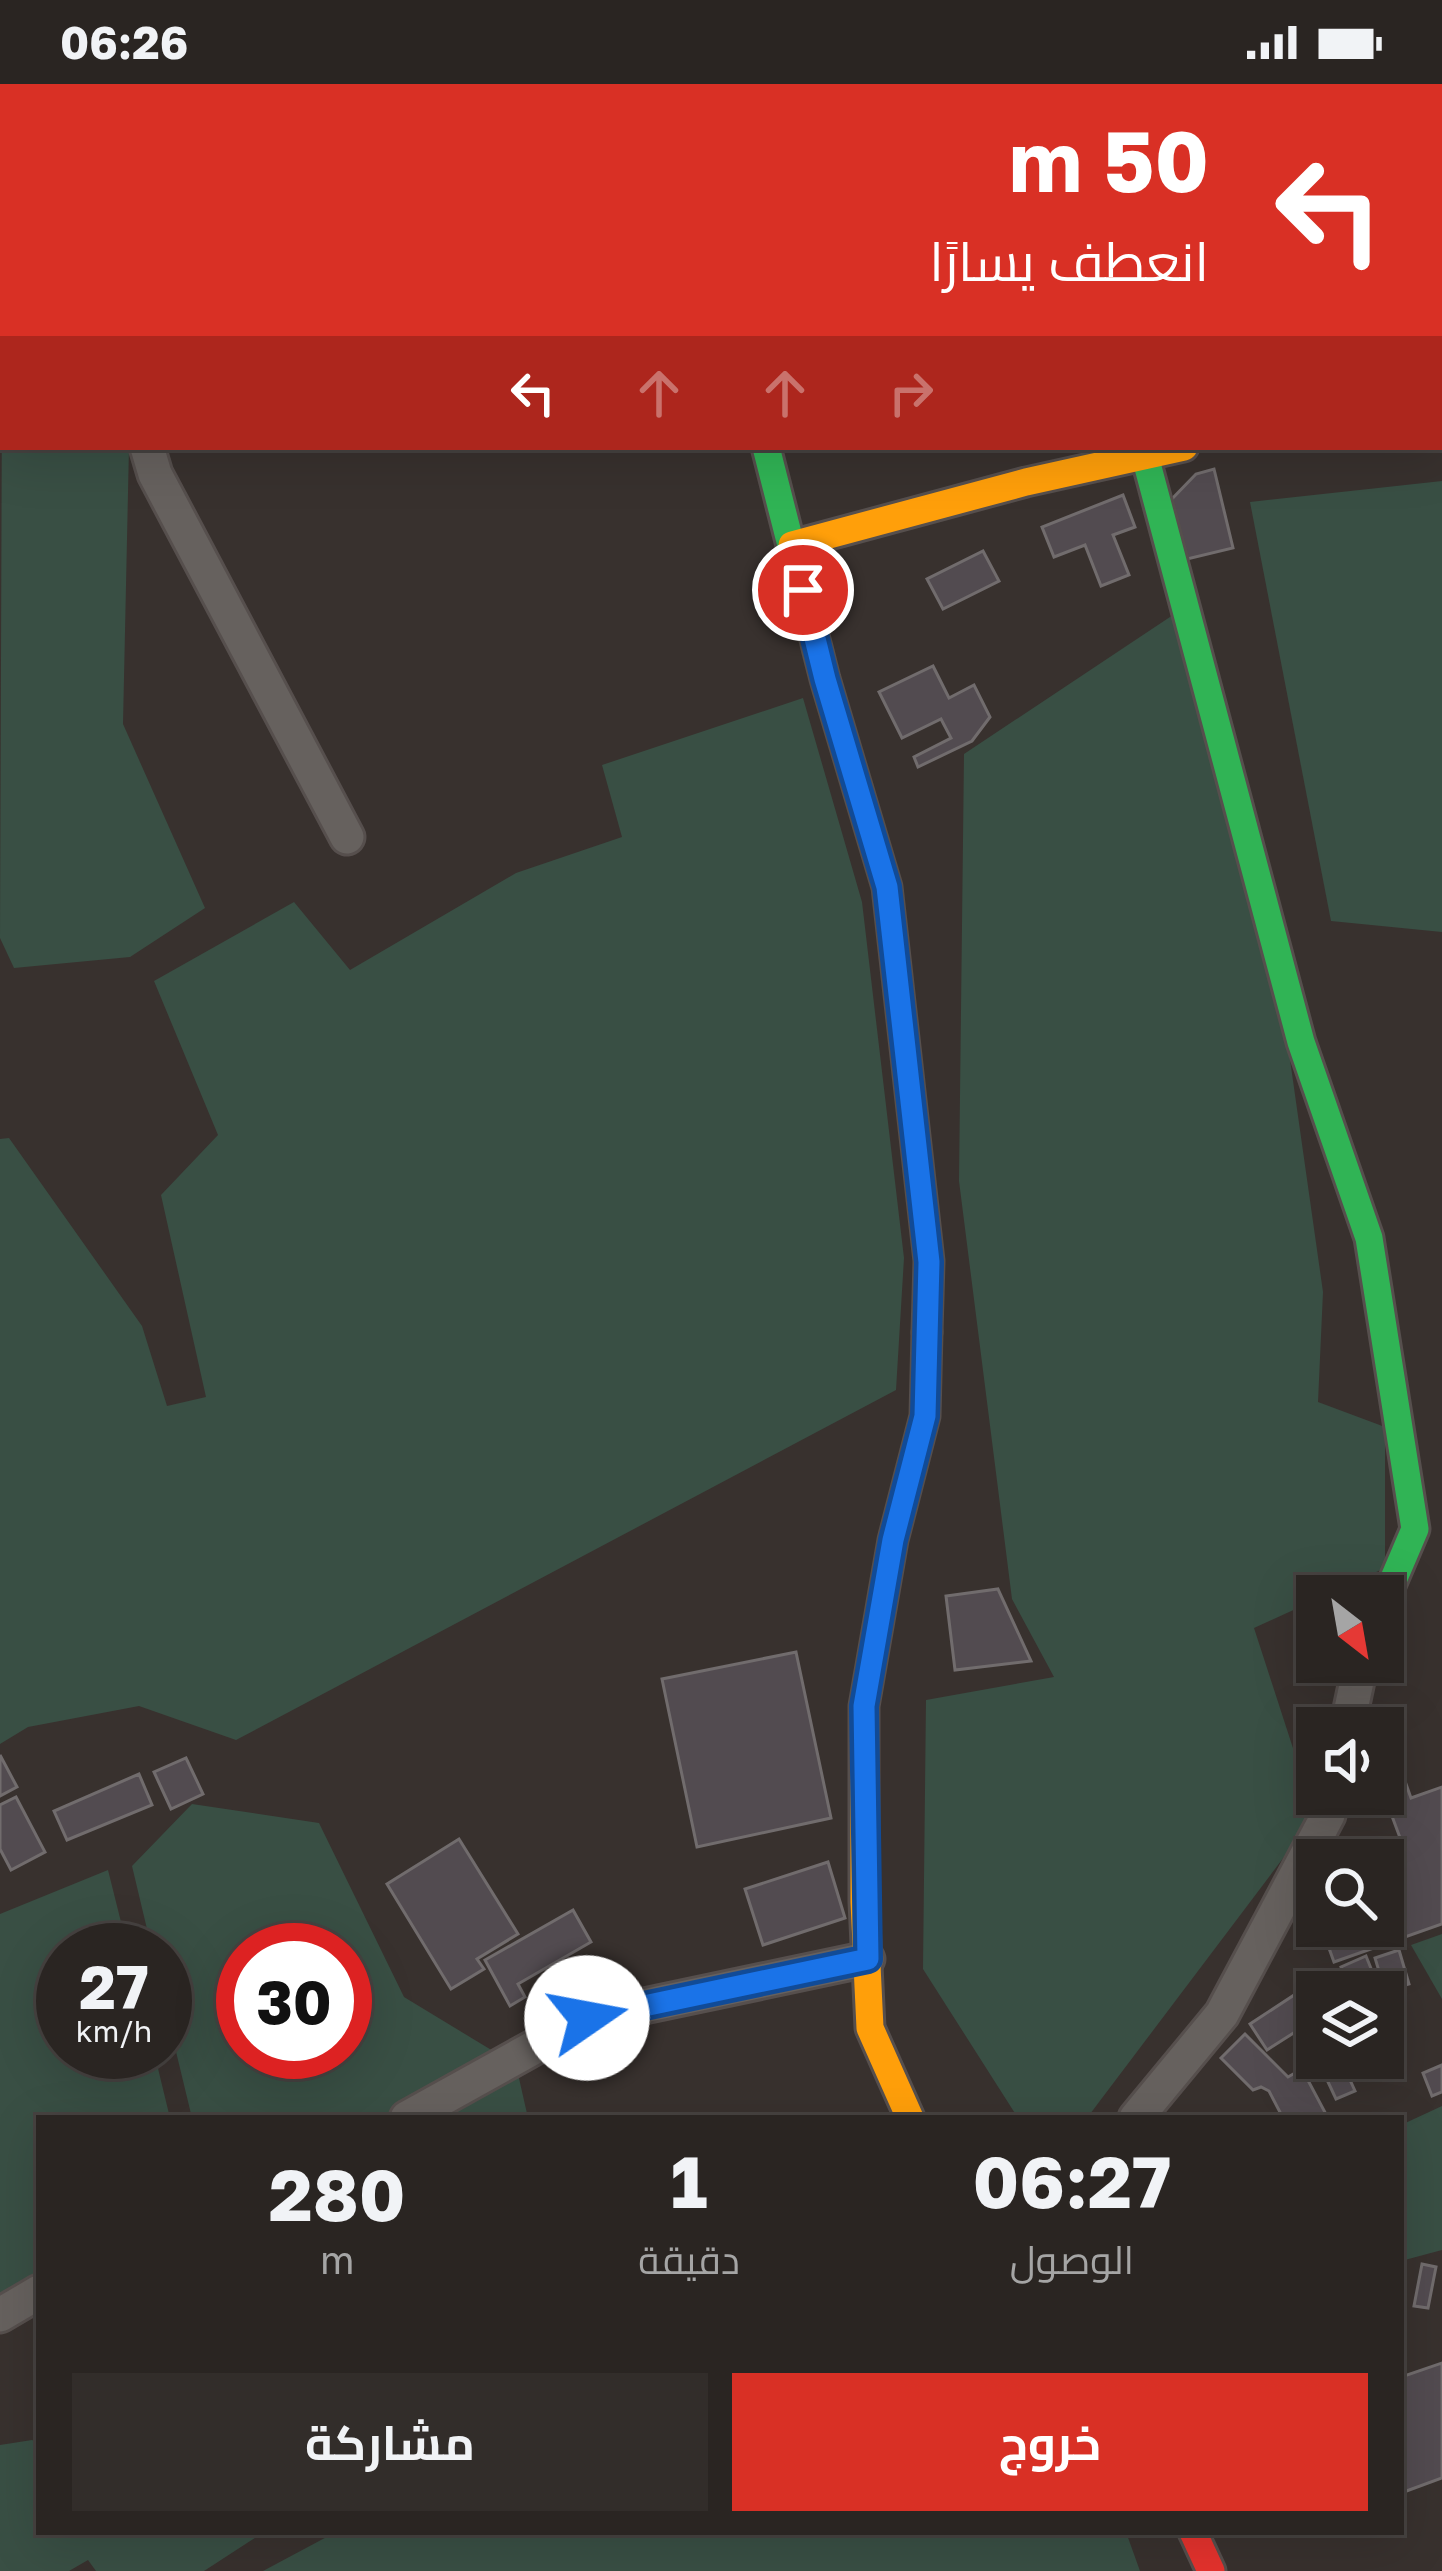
<!DOCTYPE html>
<html lang="ar">
<head>
<meta charset="utf-8">
<style>
  body { margin:0; font-family:"Golos Text",Cairo,sans-serif; background:#322d2a; color:#f1f3f6; direction:rtl; height:100vh; display:flex; flex-direction:column; font-size:45px; white-space:nowrap }
  * { box-sizing:border-box; margin:0 }
  p { font-size:39px; color:#a5a5a5 }
  .icon { flex:none; width:66px; height:66px; fill:none; stroke:currentColor; stroke-width:2; stroke-linecap:round; stroke-linejoin:round }
  .map { position:relative; flex:1; overflow:hidden; direction:ltr }
  .side { position:absolute; left:36px; top:2031px; width:1368px; height:420px; display:flex; flex-direction:column; background:#2a2522; border-radius:0px; box-shadow:0 12px 48px #0002,0 0 0 3px #464240; direction:rtl }
  .side>* { flex:none }
  .banner { position:absolute; left:0px; top:0px; width:1443px; height:366px; box-shadow:0 12px 48px #0002,0 0 0 3px #464240; direction:rtl; background:#d93025; color:#fff; overflow:hidden }
  .needle { width:78px; rotate:149deg }
  .fabs { position:absolute; left:1296px; top:1491px; display:grid; gap:24px }
  .fabs a { display:grid; place-items:center; width:108px; height:108px; border-radius:0px; background:#2a2522; box-shadow:0 12px 48px #0002,0 0 0 3px #464240; font-size:60px }
  .speed { position:absolute; left:36px; top:1839px; display:flex; gap:24px; font-size:60px; font-weight:700; text-align:center }
  .speed>* { display:grid; place-content:center; width:156px; height:156px; border-radius:50%; background:#2a2522; box-shadow:0 12px 48px #0002,0 0 0 3px #464240; line-height:1 }
  .speed small { font-size:30px; font-weight:400 }
  .speed .limit { border:18px solid #d22; background:#fff; color:#111 }
  .pin { position:absolute; display:grid; place-items:center; width:102px; height:102px; color:#fff; margin:-51px; border:6px solid #fff; border-radius:50%; box-shadow:0 3px 12px #0007 }
  .me { position:absolute; width:132px; margin:-66px; rotate:78deg; stroke-linejoin:round; filter:drop-shadow(0 0 9px #0008) }
  .turn { display:flex; align-items:center; gap:42px; height:252px; padding:0 36px; font-size:54px }
  .turn .icon { width:156px; height:156px; stroke-width:2.5 }
  .turn b { display:block; font-size:84px; line-height:102px }
  .lanes { display:flex; align-items:center; height:114px; padding:0 36px; background:#0003; justify-content:center; gap:60px; direction:ltr }
  .lanes .off { opacity:.35 }
  .eta { display:flex; justify-content:space-evenly; align-items:center; height:204px; text-align:center }
  .eta b { font-size:72px; font-weight:700; line-height:84px }
  .primary-button { display:flex; gap:24px; margin-top:auto; padding:24px 36px }
  .primary-button a { flex:1; height:138px; border-radius:0px; background:#d93025; color:#fff; font-size:48px; font-weight:700; line-height:138px; text-align:center }
  .primary-button a+a { background:#322d2a; color:#f1f3f6 }
  .status { display:flex; justify-content:space-between; align-items:center; height:84px; padding:0 60px; background:#2a2522; direction:ltr }
  .status svg { height:33px; fill:currentColor }
  .map>svg:first-child { display:block }
  .green { fill:#394f44; fill-rule:evenodd }
  .building { fill:#524b50; stroke:#716c6d; stroke-width:3 }
  .lines { fill:none; stroke-linecap:round; stroke-linejoin:round }
  .street-casing { stroke:#564f4d; stroke-width:39 }
  .fast-casing { stroke:#564f4d; stroke-width:33 }
  .slow-casing { stroke:#564f4d; stroke-width:33 }
  .jam-casing { stroke:#564f4d; stroke-width:33 }
  .street { stroke:#66615e; stroke-width:33 }
  .fast { stroke:#30b455; stroke-width:27 }
  .slow { stroke:#ff9f0a; stroke-width:27 }
  .jam { stroke:#e5322d; stroke-width:27 }
  .route-casing { stroke:#114b97; stroke-width:30 }
  .route { stroke:#1a73e8; stroke-width:21 }
</style>
</head>
<body>
<div class="status"><b>06:26</b><svg viewBox="0 0 49 12"><path d="M0 12V9h3v3zM5 12V6h3v6zM10 12V3h3v9zM15 12V0h3v12zM26 1h20v11H26zM47 4h2v5h-2z"/></svg></div>
<div class="map">
<svg width="1442" height="2487" viewBox="0 0 1442 2487">
  <rect width="100%" height="100%" fill="#38312e"/>
  <g class="green">
    <polygon points="3,16 3,363 129,363 123,640 205,824 130,873 14,884 0,854"/>
    <polygon points="1442,397 1442,848 1331,837 1250,418"/>
    <polygon points="1176,529 1275,870 1323,1208 1318,1318 1385,1343 1385,1484 1254,1544 1315,1732 1087,2034 1018,2034 923,1885 926,1616 1054,1593 1012,1515 959,1097 964,670"/>
    <polygon points="803,614 862,818 904,1174 896,1306 236,1656 139,1622 28,1643 0,1660 0,1055 9,1054 142,1242 167,1322 206,1313 161,1111 218,1051 154,897 294,818 350,886 516,789 622,753 602,681"/>
    <path d="M192,1720L319,1739L404,1913L516,1981L528,2034H192L165,1922V1866H152L132,1782ZM243,1866H345V1968H243Z"/>
    <polygon points="108,1786 128,1866 63,1866 63,1968 154,1968 170,2034 39,2034 39,2198 0,2222 0,1830"/>
    <polygon points="1442,1850 1442,1915 1411,1861"/>
    <polygon points="1442,2022 1442,2166 1401,2177 1401,2041"/>
    <polygon points="32,2356 39,2359 39,2448 264,2448 204,2487 96,2487 88,2476 69,2487 0,2487 0,2361"/>
    <polygon points="336,2448 1126,2448 1140,2487 263,2487"/>
  </g>
  <g class="building">
    <polygon points="1214,385 1233,464 1183,476 1169,418 1196,390"/>
    <polygon points="1123,411 1135,443 1113,451 1129,491 1101,502 1085,461 1054,473 1042,443"/>
    <polygon points="983,467 999,497 943,525 927,495"/>
    <polygon points="933,582 949,614 974,601 990,633 972,657 918,683 914,673 951,654 941,635 902,654 879,608"/>
    <polygon points="998,1505 1031,1577 955,1586 946,1512"/>
    <polygon points="796,1568 831,1734 697,1763 662,1595"/>
    <polygon points="0,1671 17,1703 0,1712"/>
    <polygon points="186,1674 203,1710 171,1725 154,1688"/>
    <polygon points="1400,1683 1411,1714 1442,1703 1442,1840 1334,1878 1321,1842 1383,1842 1383,1776 1355,1776 1402,1759 1383,1708 1383,1688"/>
    <polygon points="139,1690 152,1721 67,1756 54,1727"/>
    <polygon points="16,1713 45,1768 11,1786 0,1765 0,1721"/>
    <polygon points="459,1755 518,1850 477,1875 484,1885 451,1905 387,1800"/>
    <polygon points="828,1778 845,1834 763,1861 745,1805"/>
    <polygon points="573,1826 591,1858 518,1900 525,1913 510,1922 485,1876"/>
    <polygon points="1399,1866 1409,1900 1385,1907 1375,1874"/>
    <polygon points="1366,1872 1372,1887 1347,1898 1341,1883"/>
    <polygon points="1329,1888 1341,1908 1317,1908 1317,1934 1267,1966 1250,1940"/>
    <polygon points="1317,1946 1317,1974 1340,1974 1355,2007 1336,2015 1306,1951"/>
    <polygon points="1383,1949 1397,1979 1361,1995 1352,1974 1383,1974"/>
    <polygon points="1245,1950 1288,1993 1302,1985 1328,2034 1283,2034 1269,2007 1261,2003 1253,2006 1221,1974"/>
    <polygon points="1442,1981 1442,2008 1432,2012 1423,1989"/>
    <polygon points="1422,2180 1436,2183 1428,2224 1414,2222"/>
    <polygon points="1442,2279 1442,2394 1401,2409 1401,2293"/>
  </g>
  <g class="lines">
    <g class="street-casing">
      <g id="street">
        <polyline points="46,0 46,3"/>
        <polyline points="335,3 342,0"/>
        <polyline points="147,363 155,390 347,753"/>
        <polyline points="1347,1644 1361,1578"/>
        <polyline points="407,2034 587,1934 867,1875"/>
        <polyline points="1136,2034 1222,1930 1328,1731 1332,1710"/>
        <polyline points="0,2231 39,2208"/>
      </g>
    </g>
    <g class="fast-casing">
      <g id="fast">
        <polyline points="642,0 643,3"/>
        <polyline points="766,363 825,595 887,803 929,1177 927,1248"/>
        <polyline points="1145,372 1301,958 1369,1154 1415,1445 1383,1520"/>
      </g>
    </g>
    <g class="slow-casing">
      <g id="slow">
        <polyline points="1235,0 1235,3"/>
        <polyline points="792,461 1026,398 1184,363"/>
        <polyline points="910,2034 870,1944 864,1818 864,1622 893,1456 925,1332 927,1248"/>
      </g>
    </g>
    <g class="jam-casing">
      <polyline id="jam" points="1193,2448 1211,2487"/>
    </g>
    <use href="#street" class="street"/>
    <use href="#fast" class="fast"/>
    <use href="#slow" class="slow"/>
    <use href="#jam" class="jam"/>
  </g>
  <g class="lines">
    <g class="route-casing">
      <polyline id="route" points="587,1934 868,1875 864,1622 893,1456 925,1332 929,1178 887,803 825,595 803,506"/>
    </g>
    <use href="#route" class="route"/>
  </g>
</svg>
<div class="fabs">
<a><svg class="needle" viewBox="-14 -14 28 28"><path d="M0-13l5 13h-10z" fill="#e53935"/><path d="M0 13l5-13h-10z" fill="#a5a5a5"/></svg></a>
<a><svg class="icon" aria-label="sound" viewBox="0 0 24 24"><path d="M4 9h4l5-4v14l-5-4H4zM17 9q2 3 0 6"/></svg></a>
<a><svg class="icon" aria-label="search" viewBox="0 0 24 24"><circle cx="10" cy="10" r="6"/><path d="M15 15l6 6"/></svg></a>
<a><svg class="icon" aria-label="layers" viewBox="0 0 24 24"><path d="M12 4l9 5-9 5-9-5zM3 14l9 5 9-5"/></svg></a>
</div>
<div class="speed"><div>27<small>km/h</small></div><div class="limit">30</div></div>
<div class="pin" style="left:803px;top:506px;background:#d93025"><svg class="icon" aria-label="arrive" viewBox="0 0 24 24"><path d="M6 21V4h12l-3 4 3 4H6"/></svg></div>
<svg class="me" style="left:587px;top:1934px" viewBox="-20 -20 40 40"><circle r="19" fill="#fff"/><path d="M0-13L10 11 0 6-10 11z" fill="#1a73e8"/></svg>
<div class="banner">
<div class="turn"><svg class="icon" aria-label="left" viewBox="0 0 24 24"><path d="M17 20v-9H6M10 6l-5 5 5 5"/></svg><div><b>50 m</b>انعطف يسارًا</div></div>
<div class="lanes"><svg class="icon" aria-label="left" viewBox="0 0 24 24"><path d="M17 20v-9H6M10 6l-5 5 5 5"/></svg><svg class="icon off" aria-label="ahead" viewBox="0 0 24 24"><path d="M12 20V5M6 11l6-6 6 6"/></svg><svg class="icon off" aria-label="ahead" viewBox="0 0 24 24"><path d="M12 20V5M6 11l6-6 6 6"/></svg><svg class="icon off" aria-label="right" viewBox="0 0 24 24"><path d="M7 20v-9h11M14 6l5 5-5 5"/></svg></div>
</div>
<section class="side">
<div class="eta">
<div><b>06:27</b><p>الوصول</p></div>
<div><b>1</b><p>دقيقة</p></div>
<div><b>280</b><p>m</p></div>
</div>
<div class="primary-button"><a>خروج</a><a>مشاركة</a></div>
</section>
</div>
</body>
</html>
